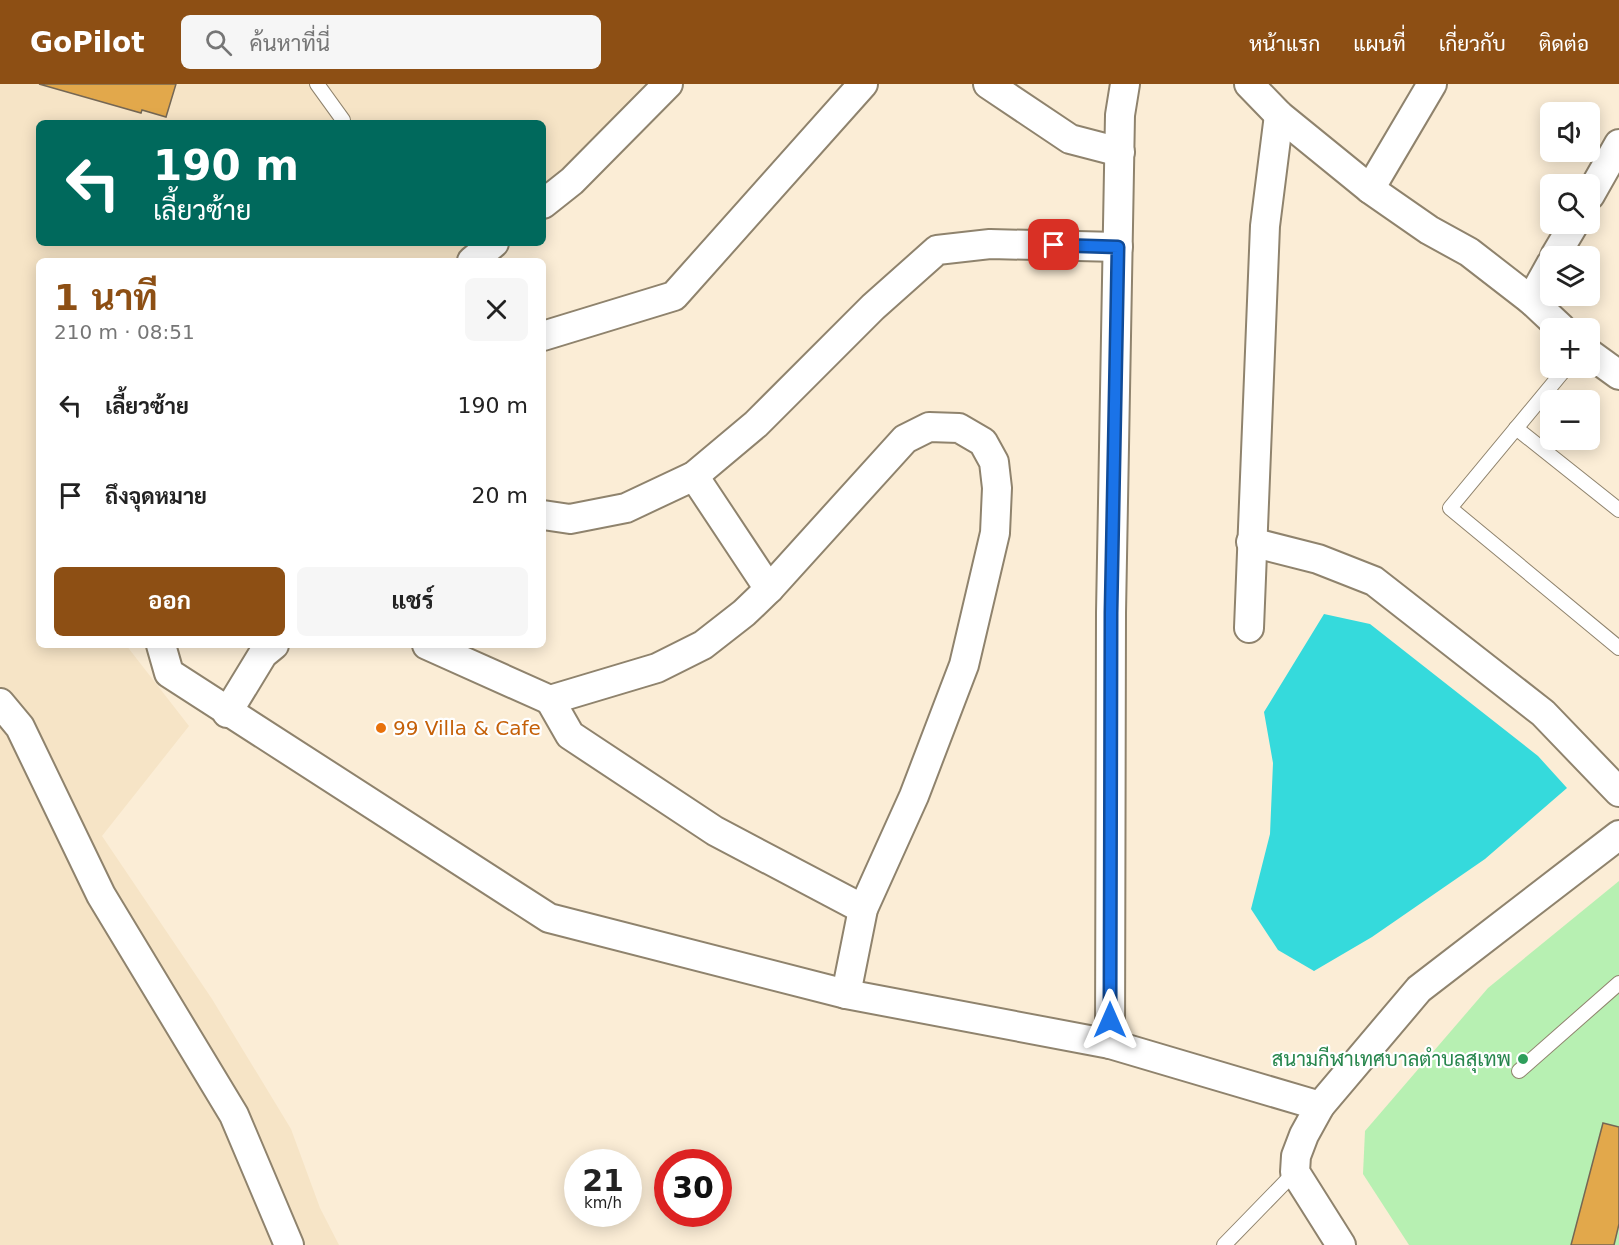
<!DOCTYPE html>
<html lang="th">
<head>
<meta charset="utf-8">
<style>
  body { margin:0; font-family:"DejaVu Sans",Sarabun,sans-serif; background:#f6f6f6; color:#222; height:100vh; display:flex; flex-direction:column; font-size:22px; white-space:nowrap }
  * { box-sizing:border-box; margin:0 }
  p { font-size:20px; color:#767676 }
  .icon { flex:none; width:33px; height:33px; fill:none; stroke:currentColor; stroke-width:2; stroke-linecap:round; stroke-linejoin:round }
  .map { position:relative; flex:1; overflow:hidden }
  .sheet { position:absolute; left:36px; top:174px; width:510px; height:390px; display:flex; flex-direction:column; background:#fff; border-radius:9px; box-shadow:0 3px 15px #0003 }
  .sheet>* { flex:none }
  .hud { position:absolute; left:36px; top:36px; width:510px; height:126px; border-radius:9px; box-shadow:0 3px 15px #0003; background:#00695c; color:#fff; overflow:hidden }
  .tools { position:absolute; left:1540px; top:18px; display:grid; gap:12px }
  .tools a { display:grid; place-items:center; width:60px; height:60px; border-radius:9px; background:#fff; box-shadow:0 3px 15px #0003; font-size:30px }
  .speed { position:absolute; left:564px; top:1065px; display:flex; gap:12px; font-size:30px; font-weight:700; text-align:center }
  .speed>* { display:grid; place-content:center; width:78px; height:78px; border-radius:50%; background:#fff; box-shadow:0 3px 15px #0003; line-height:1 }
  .speed small { font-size:15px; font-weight:400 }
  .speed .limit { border:9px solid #d22; background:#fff; color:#111 }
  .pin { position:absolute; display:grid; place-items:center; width:51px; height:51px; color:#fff; margin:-26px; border-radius:12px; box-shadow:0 3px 9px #0006 }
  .me { position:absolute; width:66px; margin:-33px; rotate:0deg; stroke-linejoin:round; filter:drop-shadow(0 0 4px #0008) }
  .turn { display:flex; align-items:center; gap:21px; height:126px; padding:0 18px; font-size:27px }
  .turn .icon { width:78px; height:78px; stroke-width:2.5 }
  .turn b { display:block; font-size:42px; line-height:51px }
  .round { display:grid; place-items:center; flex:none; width:63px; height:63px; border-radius:9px; background:#f6f6f6 }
  .overview { display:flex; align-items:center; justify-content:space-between; height:102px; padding:0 18px }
  h1 { font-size:36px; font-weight:700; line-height:45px; color:#8d4f14 }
  .button { display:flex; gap:12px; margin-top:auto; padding:12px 18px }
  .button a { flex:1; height:69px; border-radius:9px; background:#8d4f14; color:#fff; font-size:24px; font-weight:700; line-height:69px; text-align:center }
  .button a+a { background:#f6f6f6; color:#222 }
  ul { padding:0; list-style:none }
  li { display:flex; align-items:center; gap:18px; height:90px; padding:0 18px }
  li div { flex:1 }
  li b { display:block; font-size:22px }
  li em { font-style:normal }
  header { display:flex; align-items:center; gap:36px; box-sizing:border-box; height:84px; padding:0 30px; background:#8d4f14; color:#fff }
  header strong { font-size:28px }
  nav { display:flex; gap:33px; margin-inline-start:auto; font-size:21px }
  .search { width:420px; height:54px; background:#f6f6f6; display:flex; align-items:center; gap:15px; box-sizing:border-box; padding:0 21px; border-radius:9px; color:#767676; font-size:22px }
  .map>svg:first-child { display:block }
  .built { fill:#f6e4c6 }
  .green { fill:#b7f0b2 }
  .water { fill:#35dadc }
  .building { fill:#e2a84b; stroke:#756754; stroke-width:1.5 }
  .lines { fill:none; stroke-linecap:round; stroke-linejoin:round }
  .lane-casing { stroke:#8f836d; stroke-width:16 }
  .street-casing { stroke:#8f836d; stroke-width:32 }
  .lane { stroke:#fff; stroke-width:14 }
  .street { stroke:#fff; stroke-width:28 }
  .route-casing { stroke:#114b97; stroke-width:15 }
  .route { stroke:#1a73e8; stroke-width:10 }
  .food-dot { fill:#e8710a; stroke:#fff; stroke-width:2 }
  .leisure-dot { fill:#2e9e5b; stroke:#fff; stroke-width:2 }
  .labels { text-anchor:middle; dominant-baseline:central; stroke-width:4.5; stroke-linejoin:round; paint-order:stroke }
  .food-label { font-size:20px; fill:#c56008; stroke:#fff; text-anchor:start }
  .leisure-label { font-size:20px; fill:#27864d; stroke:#fff; text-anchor:end }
</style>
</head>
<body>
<header>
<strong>GoPilot</strong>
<div class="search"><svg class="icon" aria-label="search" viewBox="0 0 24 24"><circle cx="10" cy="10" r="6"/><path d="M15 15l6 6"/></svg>ค้นหาที่นี่</div>
<nav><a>หน้าแรก</a><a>แผนที่</a><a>เกี่ยวกับ</a><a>ติดต่อ</a></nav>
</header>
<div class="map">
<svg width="1619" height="1161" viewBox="0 0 1619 1161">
  <rect width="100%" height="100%" fill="#fbedd6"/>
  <polygon class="built" points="0,0 655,0 543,102 543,39 39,39 39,159 481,159 461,177 39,177 39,561 126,561 189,642 102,752 212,915 291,1045 320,1124 339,1161 0,1161"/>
  <polygon class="green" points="1619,797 1619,1161 1409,1161 1363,1090 1365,1047 1488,904"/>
  <polygon class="water" points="1324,530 1370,540 1538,672 1567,704 1485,775 1372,853 1314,887 1278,866 1251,825 1270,750 1273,679 1264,628"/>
  <g class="building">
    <polygon points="39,0 176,0 166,33 142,26 141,29"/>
    <polygon points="1603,1039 1619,1043 1619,1140 1614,1161 1571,1161"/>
  </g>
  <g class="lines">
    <g class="lane-casing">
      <g id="lane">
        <polyline points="317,0 343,36"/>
        <polyline points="1566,284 1450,424 1619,564"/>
        <polyline points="1516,344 1619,426"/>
        <polyline points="1519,987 1619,899"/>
        <polyline points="1224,1161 1295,1088"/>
      </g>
    </g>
    <g class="street-casing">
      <g id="street">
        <polyline points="988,0 1070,55 1120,68"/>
        <polyline points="1249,0 1279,31 1370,105 1429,146 1469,168 1531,216 1561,244"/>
        <polyline points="1370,105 1432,0"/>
        <polyline points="1590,111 1619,60"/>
        <polyline points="543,120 572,97 668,0"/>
        <polyline points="1555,172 1574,140"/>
        <polyline points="472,177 494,159"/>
        <polyline points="1531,216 1551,180"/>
        <polyline points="543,252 674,212 863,0"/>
        <polyline points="1590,270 1619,291"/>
        <polyline points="694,392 769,505"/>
        <polyline points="543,431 570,435 626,424 694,392 756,340 873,223 937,166 990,160 1118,163"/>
        <polyline points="1251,458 1318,475 1374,497 1543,629 1619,708"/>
        <polyline points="1249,544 1265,142 1279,31"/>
        <polyline points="161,561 169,589 549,834 846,910 1110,960 1320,1022"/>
        <polyline points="427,561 550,616 657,584 703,561 744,529 769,505 905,355 929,343 959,344 983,358 994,378 997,404 995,449 964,581 914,712 863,825 846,910"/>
        <polyline points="550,616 570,651 715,747 863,825"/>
        <polyline points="0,619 20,643 101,811 234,1031 289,1161"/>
        <polyline points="227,629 263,570 274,561"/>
        <polyline points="1110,960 1111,529 1120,31 1125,0"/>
        <polyline points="1341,1161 1295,1088 1296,1072 1304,1051 1320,1022 1419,905 1619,751"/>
      </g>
    </g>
    <use href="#lane" class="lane"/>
    <use href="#street" class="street"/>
  </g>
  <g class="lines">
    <g class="route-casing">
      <polyline id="route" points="1054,161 1118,163 1111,529 1110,936"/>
    </g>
    <use href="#route" class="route"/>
  </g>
  <circle class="food-dot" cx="381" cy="644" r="6"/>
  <circle class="leisure-dot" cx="1523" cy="975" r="6"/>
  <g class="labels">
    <g class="food-label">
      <text x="393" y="644">99 Villa &amp; Cafe</text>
    </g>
    <g class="leisure-label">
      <text x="1511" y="975">สนามกีฬาเทศบาลตำบลสุเทพ</text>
    </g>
  </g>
</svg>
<div class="tools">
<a><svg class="icon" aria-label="sound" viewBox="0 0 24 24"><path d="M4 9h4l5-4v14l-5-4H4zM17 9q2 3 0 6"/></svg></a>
<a><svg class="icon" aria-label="search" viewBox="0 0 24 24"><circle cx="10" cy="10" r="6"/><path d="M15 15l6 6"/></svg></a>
<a><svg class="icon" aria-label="layers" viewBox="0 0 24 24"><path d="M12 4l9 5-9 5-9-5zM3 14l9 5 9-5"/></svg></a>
<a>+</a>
<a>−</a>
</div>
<div class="speed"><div>21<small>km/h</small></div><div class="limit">30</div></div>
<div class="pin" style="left:1054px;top:161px;background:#d93025"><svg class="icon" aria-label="arrive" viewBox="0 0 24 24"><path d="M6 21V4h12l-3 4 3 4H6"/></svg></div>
<svg class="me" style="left:1110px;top:936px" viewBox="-20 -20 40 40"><path d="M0-17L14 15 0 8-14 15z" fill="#1a73e8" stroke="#fff" stroke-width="4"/></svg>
<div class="hud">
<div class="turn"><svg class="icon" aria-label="left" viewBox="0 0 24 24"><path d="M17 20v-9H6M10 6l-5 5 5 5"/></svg><div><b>190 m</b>เลี้ยวซ้าย</div></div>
</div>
<section class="sheet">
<div class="overview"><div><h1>1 นาที</h1><p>210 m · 08:51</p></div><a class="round"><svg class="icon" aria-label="close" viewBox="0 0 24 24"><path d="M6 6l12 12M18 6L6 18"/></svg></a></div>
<ul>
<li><svg class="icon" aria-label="left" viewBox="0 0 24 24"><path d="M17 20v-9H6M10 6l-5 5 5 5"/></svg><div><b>เลี้ยวซ้าย</b></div><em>190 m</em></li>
<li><svg class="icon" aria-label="arrive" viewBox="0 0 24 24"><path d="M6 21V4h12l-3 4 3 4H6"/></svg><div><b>ถึงจุดหมาย</b></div><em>20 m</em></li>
</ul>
<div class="button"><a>ออก</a><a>แชร์</a></div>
</section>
</div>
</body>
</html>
